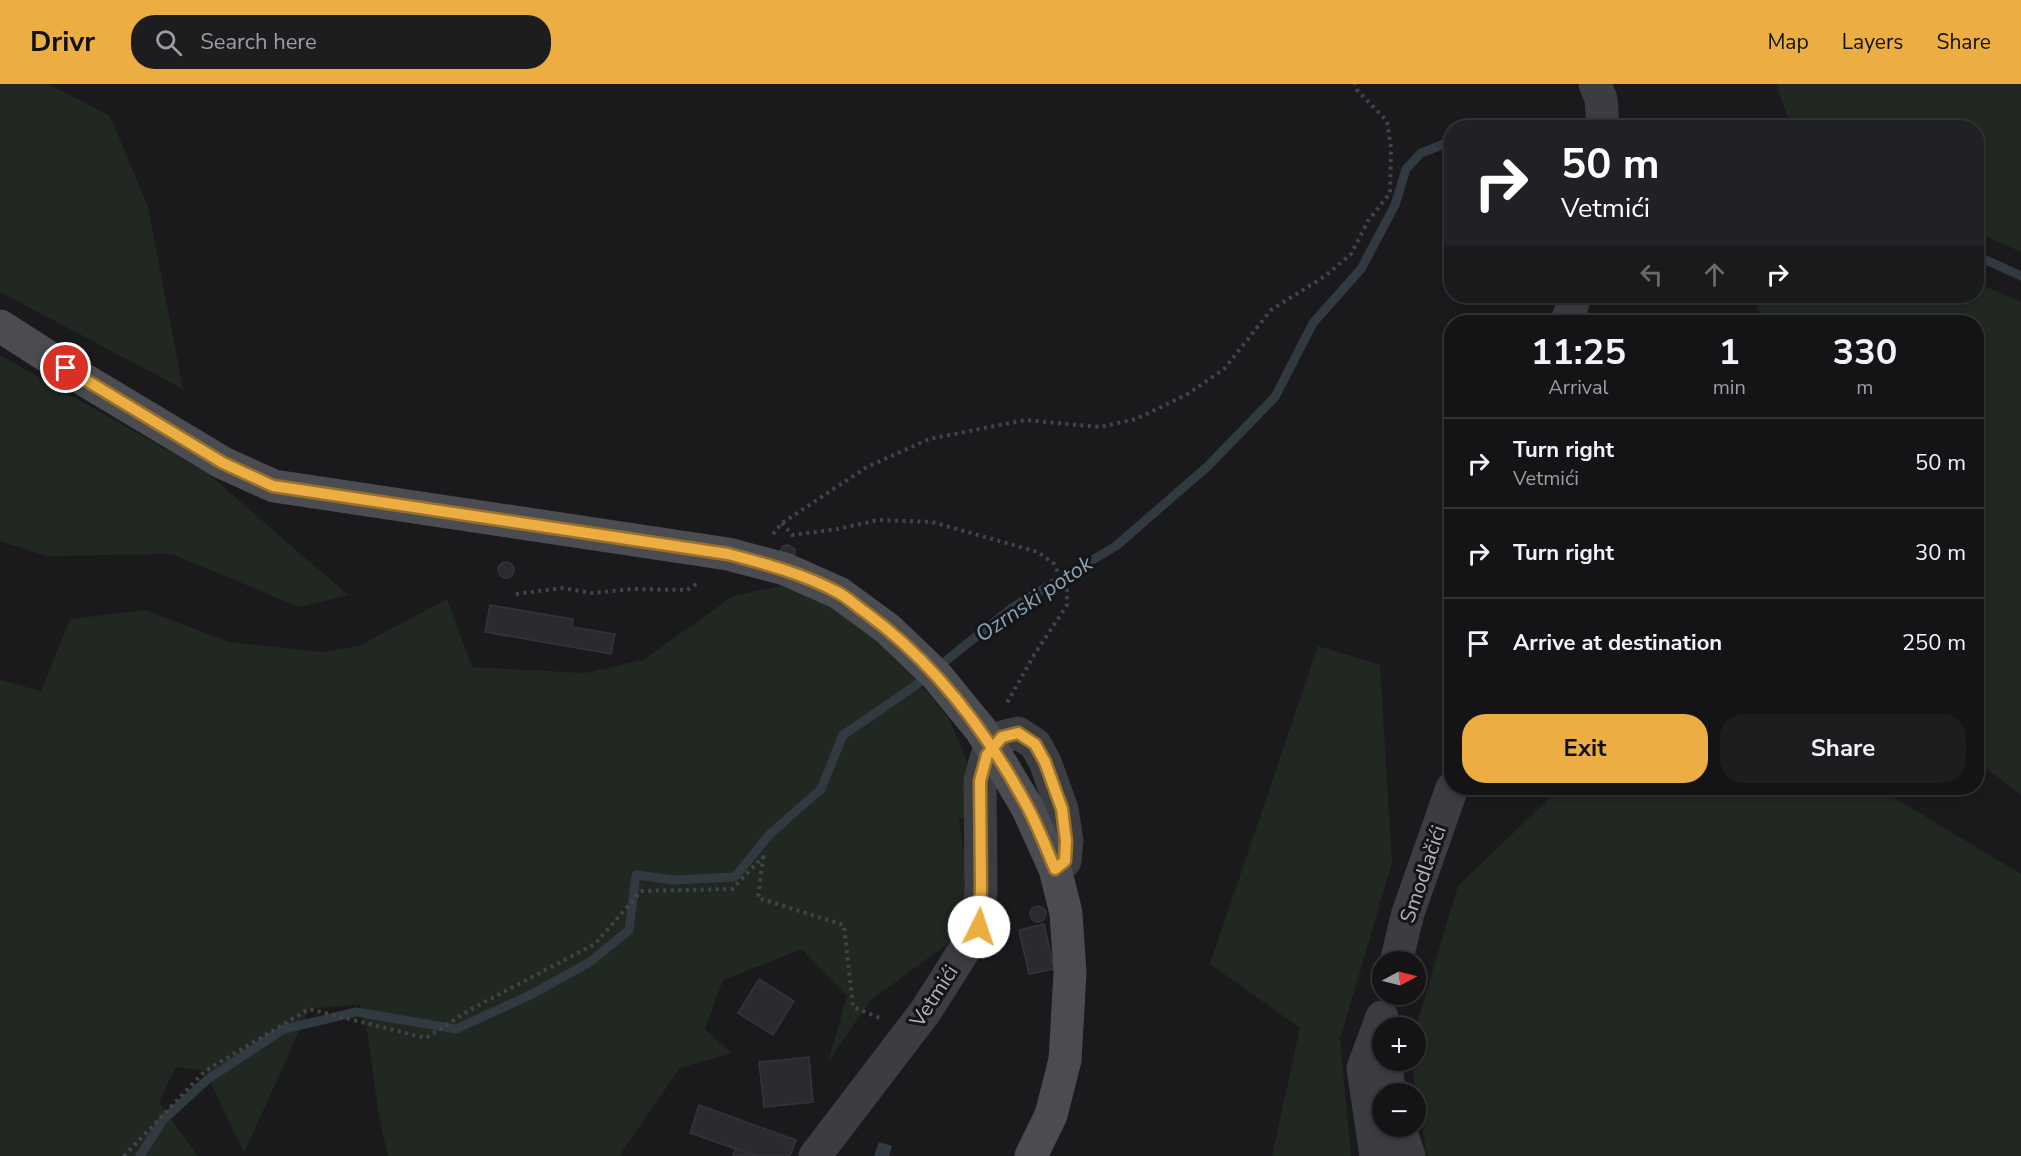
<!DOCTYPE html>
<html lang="en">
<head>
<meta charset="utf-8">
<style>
  body { margin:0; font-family:"Nunito Sans",sans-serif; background:#1d1d1f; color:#f1f3f6; height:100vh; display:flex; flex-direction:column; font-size:22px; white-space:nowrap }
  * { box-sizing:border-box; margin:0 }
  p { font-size:20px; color:#9d9ea1 }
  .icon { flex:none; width:33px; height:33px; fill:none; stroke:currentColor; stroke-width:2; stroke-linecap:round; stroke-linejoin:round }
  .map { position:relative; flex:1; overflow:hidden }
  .sheet { position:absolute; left:1444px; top:231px; width:540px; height:480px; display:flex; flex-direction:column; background:#141416; border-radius:24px; box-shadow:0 3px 9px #0003,0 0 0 2px #333335 }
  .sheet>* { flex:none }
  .guide { position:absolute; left:1444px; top:36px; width:540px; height:183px; border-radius:24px; box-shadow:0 3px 9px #0003,0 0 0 2px #333335; background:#202124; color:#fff; overflow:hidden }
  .needle { width:39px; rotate:83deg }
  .controls { position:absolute; left:1372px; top:867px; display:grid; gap:12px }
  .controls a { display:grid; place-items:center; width:54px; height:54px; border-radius:50%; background:#141416; box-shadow:0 3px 9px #0003,0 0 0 2px #333335; font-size:30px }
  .pin { position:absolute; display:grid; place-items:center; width:51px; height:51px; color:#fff; margin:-26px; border:3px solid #fff; border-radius:50%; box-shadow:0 2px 6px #0007 }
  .me { position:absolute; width:66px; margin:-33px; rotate:4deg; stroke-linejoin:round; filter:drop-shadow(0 0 4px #0008) }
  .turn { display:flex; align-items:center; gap:21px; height:126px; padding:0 18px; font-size:27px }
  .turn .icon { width:78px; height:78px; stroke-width:2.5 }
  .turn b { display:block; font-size:42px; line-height:51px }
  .lanes { display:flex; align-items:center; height:57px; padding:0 18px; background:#0003; justify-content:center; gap:30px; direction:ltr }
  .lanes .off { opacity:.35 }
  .eta { display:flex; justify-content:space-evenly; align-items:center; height:102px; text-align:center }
  .eta b { font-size:36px; font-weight:700; line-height:42px }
  .primary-button { display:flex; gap:12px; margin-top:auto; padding:12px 18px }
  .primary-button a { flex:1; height:69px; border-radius:24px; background:#ecad43; color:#111; font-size:24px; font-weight:700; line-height:69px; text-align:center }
  .primary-button a+a { background:#1d1d1f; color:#f1f3f6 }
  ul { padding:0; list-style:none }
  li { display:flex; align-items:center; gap:18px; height:90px; padding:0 18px; border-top:2px solid #333335 }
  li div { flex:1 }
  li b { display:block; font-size:22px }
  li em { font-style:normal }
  header { display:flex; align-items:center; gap:36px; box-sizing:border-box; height:84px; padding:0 30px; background:#ecad43; color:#111 }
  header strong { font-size:28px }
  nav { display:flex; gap:33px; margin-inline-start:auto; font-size:21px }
  .search { width:420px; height:54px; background:#1d1d1f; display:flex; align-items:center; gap:15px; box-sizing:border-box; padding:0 21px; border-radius:24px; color:#9d9ea1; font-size:22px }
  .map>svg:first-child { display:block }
  .green { fill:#202821 }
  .water { fill:#303a40 }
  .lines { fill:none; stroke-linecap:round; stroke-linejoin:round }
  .stream { stroke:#303a40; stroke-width:9 }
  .building { fill:#2a2b2e; stroke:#343538; stroke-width:1.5 }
  .path { stroke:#424448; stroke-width:4; stroke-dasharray:3 4.5; stroke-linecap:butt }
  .street { stroke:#3b3d41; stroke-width:33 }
  .secondary { stroke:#4a4c51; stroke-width:33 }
  .secondary-bridge { stroke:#4a4c51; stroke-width:33 }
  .route-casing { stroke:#99702c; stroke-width:15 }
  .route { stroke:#ecad43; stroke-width:10 }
  .labels { text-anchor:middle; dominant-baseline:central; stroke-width:6; stroke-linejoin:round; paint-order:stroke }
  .street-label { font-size:21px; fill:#adb2bb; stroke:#151518 }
  .water-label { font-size:22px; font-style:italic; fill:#86a1b4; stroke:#151518 }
</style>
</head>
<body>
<header>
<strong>Drivr</strong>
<div class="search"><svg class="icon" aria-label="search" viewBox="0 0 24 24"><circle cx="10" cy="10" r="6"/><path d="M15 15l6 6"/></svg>Search here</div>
<nav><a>Map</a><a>Layers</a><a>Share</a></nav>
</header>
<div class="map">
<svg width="2021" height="1072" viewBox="0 0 2021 1072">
  <rect width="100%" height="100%" fill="#1a1a1d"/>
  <g class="green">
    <polygon points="0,0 48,0 110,32 148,123 183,305 0,208"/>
    <polygon points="1776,0 2021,0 2021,168 1977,148 1977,44 1791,43"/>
    <polygon points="1977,199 2021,218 2021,711 1977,677 1977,238 1764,238 1752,212 1977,212"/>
    <polygon points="0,271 206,388 348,511 299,523 172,470 46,472 0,457"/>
    <polygon points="788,500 826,516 867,546 910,588 948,633 969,681 973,732 959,735 970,808 954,855 870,917 828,978 847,912 802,865 723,896 705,945 731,969 680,984 619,1072 388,1072 379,1033 368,953 360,920 309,925 244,1069 205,987 176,983 159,1018 198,1072 0,1072 0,596 41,607 70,535 145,526 229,558 322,568 359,562 447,515 472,583 585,589 643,576 733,512"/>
    <polygon points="1318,562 1380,581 1392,779 1340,955 1351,1072 1272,1072 1300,944 1210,880"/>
    <polygon points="1560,704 1884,704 1893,713 2021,790 2021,1072 1427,1072 1411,977 1416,976 1416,943 1458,802"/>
  </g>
  <polygon class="water" points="879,1058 892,1062 889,1072 874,1072"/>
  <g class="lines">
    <g class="stream">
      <polyline points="1534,44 1571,40 1632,44"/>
      <polyline points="1977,172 2021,192"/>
      <polyline points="140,1072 163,1036 208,995 284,945 356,928 456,945 530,911 590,878 629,846 636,791 674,796 735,793 769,751 821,705 843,651 912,604 1013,523 1116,462 1208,382 1275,313 1313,239 1361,185 1395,121 1406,85 1421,69 1452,57"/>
    </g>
  </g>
  <g class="building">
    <polygon points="788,461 795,465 794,473 779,469 783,462"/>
    <circle cx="506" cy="486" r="8"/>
    <polygon points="490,521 573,535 572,543 615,550 611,570 485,548"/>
    <circle cx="1038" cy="830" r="8"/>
    <polygon points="1044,840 1054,885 1029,890 1019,846"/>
    <polygon points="759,895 794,917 773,951 738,929"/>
    <polygon points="809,973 813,1018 764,1023 759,978"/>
    <polygon points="699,1021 796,1056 790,1072 756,1072 690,1049"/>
    <polygon points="736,1064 756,1072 733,1072"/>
  </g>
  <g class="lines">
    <g class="path">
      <polyline points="782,439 792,451 838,445 878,436 932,438 1038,468 1054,480 1067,507 1067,521 1034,571 1007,619"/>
      <polyline points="773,450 782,439 867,383 929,355 1025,336 1100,343 1136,335 1186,311 1224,285 1271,226 1325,192 1351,170 1368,137 1390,109 1391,64 1387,37 1356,5 1355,0"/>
      <polyline points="516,510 562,504 592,509 633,505 687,506 698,499"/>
      <polyline points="124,1072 205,987 309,925 426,954 473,924 595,860 641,807 732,805 763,773 758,814 844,841 853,923 880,934"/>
    </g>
    <g class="street">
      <polyline points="1595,0 1601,15 1603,44"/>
      <polyline points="1567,238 1575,212"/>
      <polyline points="1396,878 1408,829 1452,704"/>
      <polyline points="1386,976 1389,1010"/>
      <polyline points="1399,1042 1409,1072"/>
      <polyline points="815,1072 925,928 979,843 981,804 980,697 987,671 1002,653 1018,649 1035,660 1045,678 1062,725 1067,757 1065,777 1055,785"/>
      <polyline points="1376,1072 1363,984 1382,933"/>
    </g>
    <g class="secondary">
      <polyline points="0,242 83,295 223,379 274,402 728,470 785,485"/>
      <polyline points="1027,723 1055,785 1066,829 1070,889 1065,976 1051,1031 1031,1072"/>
    </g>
    <polyline class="secondary-bridge" points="785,485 839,509 888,545 936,591 981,646 1027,723"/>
  </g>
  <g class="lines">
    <g class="route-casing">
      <path id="route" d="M66,284L223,379L273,402L728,470C766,480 804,490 839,509C848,514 856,522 865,528C934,578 987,648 1027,722C1038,742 1046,764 1055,785L1065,777L1066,757L1062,725L1045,678L1035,660L1018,649L1002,653L987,671L980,697L981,804L979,843"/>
    </g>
    <use href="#route" class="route"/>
  </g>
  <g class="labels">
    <g class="street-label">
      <text transform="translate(1423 790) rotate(-71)">Smodlačići</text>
      <text transform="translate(934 912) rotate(-57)">Vetmići</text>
    </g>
    <g class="water-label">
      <text transform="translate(1034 515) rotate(-34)">Ozrnski potok</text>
    </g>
  </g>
</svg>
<div class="controls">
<a><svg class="needle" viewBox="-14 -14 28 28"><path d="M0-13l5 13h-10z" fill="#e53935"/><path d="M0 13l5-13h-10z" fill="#9d9ea1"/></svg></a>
<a>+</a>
<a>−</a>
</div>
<div class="pin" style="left:66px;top:284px;background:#d93025"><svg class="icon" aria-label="arrive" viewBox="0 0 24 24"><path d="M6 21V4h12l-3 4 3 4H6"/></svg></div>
<svg class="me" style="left:979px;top:843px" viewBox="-20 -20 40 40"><circle r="19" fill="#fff"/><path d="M0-13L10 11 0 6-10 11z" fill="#ecad43"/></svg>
<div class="guide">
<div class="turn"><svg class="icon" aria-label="right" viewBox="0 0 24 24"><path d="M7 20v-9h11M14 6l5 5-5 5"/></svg><div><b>50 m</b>Vetmići</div></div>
<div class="lanes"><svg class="icon off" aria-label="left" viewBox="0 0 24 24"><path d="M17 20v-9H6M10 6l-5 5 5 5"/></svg><svg class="icon off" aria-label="ahead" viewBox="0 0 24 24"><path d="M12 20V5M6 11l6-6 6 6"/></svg><svg class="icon" aria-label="right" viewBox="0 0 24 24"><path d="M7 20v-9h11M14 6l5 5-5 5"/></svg></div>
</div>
<section class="sheet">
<div class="eta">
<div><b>11:25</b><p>Arrival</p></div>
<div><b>1</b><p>min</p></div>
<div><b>330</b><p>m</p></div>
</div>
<ul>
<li><svg class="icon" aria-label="right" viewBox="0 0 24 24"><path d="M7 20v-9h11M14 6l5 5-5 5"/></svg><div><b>Turn right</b><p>Vetmići</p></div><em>50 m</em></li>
<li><svg class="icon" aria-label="right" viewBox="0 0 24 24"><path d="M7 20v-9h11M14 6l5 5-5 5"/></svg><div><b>Turn right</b></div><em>30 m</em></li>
<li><svg class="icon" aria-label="arrive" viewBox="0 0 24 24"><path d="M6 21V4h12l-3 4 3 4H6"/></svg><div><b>Arrive at destination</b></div><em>250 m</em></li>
</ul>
<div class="primary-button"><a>Exit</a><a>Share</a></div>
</section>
</div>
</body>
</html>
